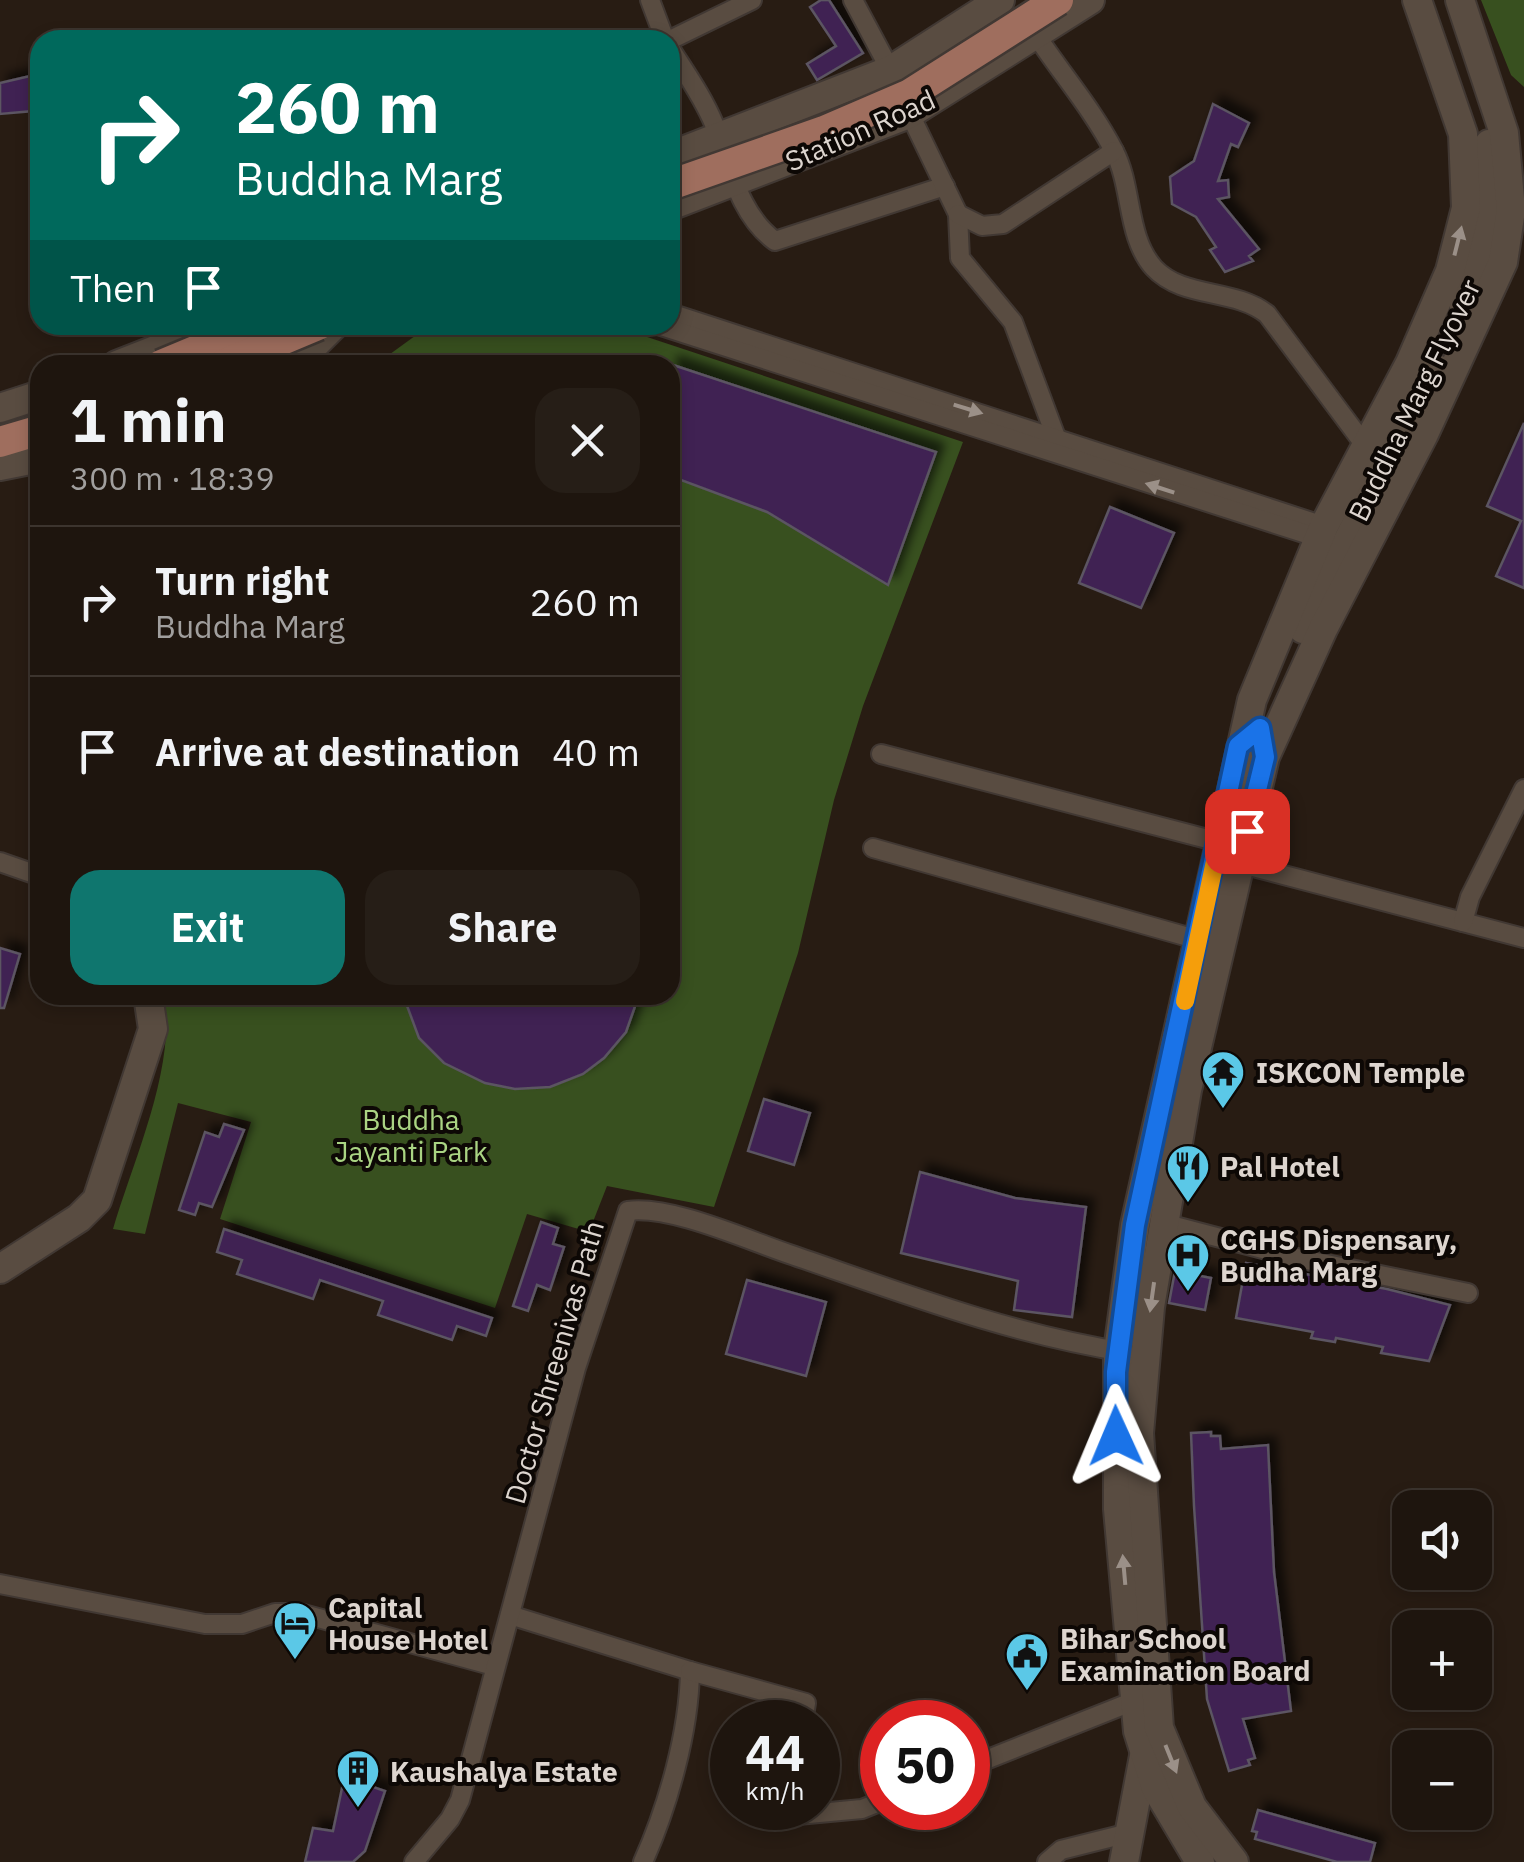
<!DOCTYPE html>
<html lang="en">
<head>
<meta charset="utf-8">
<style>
  body { margin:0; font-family:"IBM Plex Sans",sans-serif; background:#261e17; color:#f1f3f6; height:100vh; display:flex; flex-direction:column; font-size:38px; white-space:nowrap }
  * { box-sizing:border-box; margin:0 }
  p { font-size:32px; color:#a19f9e }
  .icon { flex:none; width:55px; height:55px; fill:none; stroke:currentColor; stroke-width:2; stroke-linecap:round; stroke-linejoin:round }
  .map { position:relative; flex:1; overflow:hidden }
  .sheet { position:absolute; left:30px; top:355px; width:650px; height:650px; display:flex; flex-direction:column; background:#1e150e; border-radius:30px; box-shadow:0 5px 15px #0003,0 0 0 2px #3c342e }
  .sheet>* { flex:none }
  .banner { position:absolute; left:30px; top:30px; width:650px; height:305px; border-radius:30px; box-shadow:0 5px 15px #0003,0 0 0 2px #3c342e; background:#00695c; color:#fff; overflow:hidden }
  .fabs { position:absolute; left:1392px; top:1490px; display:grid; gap:20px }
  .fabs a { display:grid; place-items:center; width:100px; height:100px; border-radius:20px; background:#1e150e; box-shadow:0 5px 15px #0003,0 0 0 2px #3c342e; font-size:50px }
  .speed { position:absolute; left:710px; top:1700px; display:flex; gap:20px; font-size:50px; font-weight:700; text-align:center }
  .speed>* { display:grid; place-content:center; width:130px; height:130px; border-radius:50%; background:#1e150e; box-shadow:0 5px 15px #0003,0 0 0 2px #3c342e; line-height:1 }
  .speed small { font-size:25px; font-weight:400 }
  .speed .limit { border:15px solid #d22; background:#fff; color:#111 }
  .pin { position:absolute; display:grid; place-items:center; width:85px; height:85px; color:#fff; margin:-42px; border-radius:20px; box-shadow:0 5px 15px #0006 }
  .me { position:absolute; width:110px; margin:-55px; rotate:359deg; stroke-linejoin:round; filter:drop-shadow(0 0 8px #0008) }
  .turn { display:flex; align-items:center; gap:35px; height:210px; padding:0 40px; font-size:45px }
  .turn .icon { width:130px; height:130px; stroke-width:2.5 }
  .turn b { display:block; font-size:70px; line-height:85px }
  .then { display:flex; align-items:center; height:95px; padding:0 40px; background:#0003; gap:20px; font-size:38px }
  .round { display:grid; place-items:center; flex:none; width:105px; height:105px; border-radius:30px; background:#261e17 }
  .head { display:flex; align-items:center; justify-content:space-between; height:170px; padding:0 40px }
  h1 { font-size:60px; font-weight:700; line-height:75px }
  .button { display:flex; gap:20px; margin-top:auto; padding:20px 40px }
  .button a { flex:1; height:115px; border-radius:30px; background:#0f766e; color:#fff; font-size:40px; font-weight:700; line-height:115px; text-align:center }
  .button a+a { background:#261e17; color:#f1f3f6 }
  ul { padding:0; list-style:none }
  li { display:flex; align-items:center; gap:30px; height:150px; padding:0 40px; border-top:2px solid #3c342e }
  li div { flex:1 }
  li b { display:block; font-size:38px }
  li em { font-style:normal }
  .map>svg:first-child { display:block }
  .green { fill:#38501f }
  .building { fill:#3f2453; stroke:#5b5462; stroke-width:2.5; filter:url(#shadow) }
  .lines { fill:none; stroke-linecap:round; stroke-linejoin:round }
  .street-casing { stroke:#413833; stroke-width:22 }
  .secondary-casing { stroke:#413833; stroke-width:32 }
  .primary-casing { stroke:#413833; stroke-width:35 }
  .street { stroke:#594c41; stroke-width:18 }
  .secondary { stroke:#594c41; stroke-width:28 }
  .primary { stroke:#9f6e5e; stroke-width:30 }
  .primary-bridge-casing { stroke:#413833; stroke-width:35; stroke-linecap:butt }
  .primary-bridge { stroke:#9f6e5e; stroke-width:30 }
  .oneway { fill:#9b9088 }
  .route-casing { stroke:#114b97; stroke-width:25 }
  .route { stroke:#1a73e8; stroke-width:18 }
  .slow { stroke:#f59e0b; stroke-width:18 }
  .labels { text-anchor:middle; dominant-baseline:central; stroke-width:8; stroke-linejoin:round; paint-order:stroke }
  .street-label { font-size:28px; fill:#ddd5cf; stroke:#0d0805 }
  .poi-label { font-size:28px; font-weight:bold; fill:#ddd5cf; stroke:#0d0805; text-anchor:start }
  .park-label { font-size:28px; fill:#aad483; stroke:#0d0805 }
</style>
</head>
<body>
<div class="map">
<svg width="1524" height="1862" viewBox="0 0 1524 1862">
  <defs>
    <filter id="shadow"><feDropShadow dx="8" dy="-8" stdDeviation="5" flood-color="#0009"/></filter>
  </defs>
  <rect width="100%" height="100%" fill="#281c13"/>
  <g class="green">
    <polygon points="1481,0 1524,0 1524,87 1511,75"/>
    <path d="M430,325H611L963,442L863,706L834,800L798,953L714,1207L607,1186L589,1232L527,1214L495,1308L220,1219L251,1122L178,1103L145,1234L113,1229C133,1161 177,1066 164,995H670V365H375Z"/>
  </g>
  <g class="building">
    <polygon points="821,0 829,0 863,53 817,80 807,64 836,46 810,7"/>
    <polygon points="30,76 33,111 0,114 0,83"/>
    <polygon points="1213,104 1249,123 1238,147 1231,144 1218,181 1228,180 1229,197 1218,199 1259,249 1249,256 1253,261 1225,272 1210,250 1216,247 1196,217 1172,204 1170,177 1194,161"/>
    <polygon points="670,364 936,452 888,585 767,512 670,476"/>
    <polygon points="1524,423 1524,588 1496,576 1521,521 1487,506"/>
    <polygon points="1110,507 1174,533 1141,608 1079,583"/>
    <polygon points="0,948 20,954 4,1008 0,1008"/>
    <polygon points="403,995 639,995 626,1032 604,1058 583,1074 550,1087 515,1089 485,1083 444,1063 419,1038"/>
    <polygon points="764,1099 810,1113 794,1165 748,1151"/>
    <polygon points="224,1124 244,1130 212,1207 199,1203 195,1215 179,1210 205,1132 219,1137"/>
    <polygon points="920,1172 1015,1198 1086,1207 1072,1317 1014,1310 1018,1281 901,1253"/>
    <polygon points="541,1222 558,1228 553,1244 564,1247 550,1290 537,1285 528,1311 513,1306"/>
    <polygon points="224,1229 492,1318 486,1336 457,1326 452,1340 378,1315 383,1301 320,1280 313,1299 237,1274 242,1260 217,1252"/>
    <polygon points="1246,1263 1387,1289 1450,1305 1429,1361 1381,1353 1383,1347 1336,1338 1335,1342 1311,1338 1313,1332 1236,1318"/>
    <polygon points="1175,1271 1211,1278 1205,1310 1169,1303"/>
    <polygon points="747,1280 826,1302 806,1376 726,1354"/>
    <polygon points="1211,1432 1211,1436 1220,1436 1221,1449 1268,1445 1274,1572 1291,1711 1243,1719 1255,1758 1248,1760 1250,1765 1229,1771 1207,1699 1194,1506 1191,1433"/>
    <polygon points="346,1769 366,1773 364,1784 385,1791 365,1851 353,1862 305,1862 313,1828 333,1831"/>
    <polygon points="1258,1810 1375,1843 1370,1862 1337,1862 1255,1839 1257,1832 1252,1831"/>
  </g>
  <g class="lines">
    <g class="street-casing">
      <g id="street">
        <polyline points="650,0 665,40"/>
        <polyline points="853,0 894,77"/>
        <path d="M1036,35C1061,73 1093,110 1114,151C1133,187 1126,237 1154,268C1183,299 1234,288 1267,314L1367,448"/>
        <polyline points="670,40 752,0"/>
        <path d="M670,48C685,72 703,97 714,124C730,164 738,214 775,241L945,186"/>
        <polyline points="906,106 958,214 960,258 1013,322 1057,440"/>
        <polyline points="958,214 982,226 1003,224 1114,151"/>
        <polyline points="670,313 1324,526"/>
        <polyline points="658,325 1319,538"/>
        <polyline points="881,754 1219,842"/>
        <polyline points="873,848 1199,940"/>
        <polyline points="0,862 40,876"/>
        <polyline points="1238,863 1524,938"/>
        <polyline points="1463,922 1470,897 1524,789"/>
        <polyline points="1163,1223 1297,1258 1468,1293"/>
        <polyline points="0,1584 205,1624 242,1624 275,1613 300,1613 494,1666"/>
        <path d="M510,1615L690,1671C689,1732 668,1806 643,1862"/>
        <polyline points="690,1671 806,1703 803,1722"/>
        <polyline points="968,1767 1144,1697"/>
        <polyline points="788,1808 787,1816 862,1809 882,1801"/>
        <path d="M414,1862L450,1819L460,1800L576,1368L628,1211C671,1205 747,1240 789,1254C900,1292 1009,1334 1125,1352"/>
        <polyline points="1047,1862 1061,1850 1129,1833"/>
      </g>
    </g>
    <g class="secondary-casing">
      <g id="secondary">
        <polyline points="670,156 891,70 1000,0"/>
        <polyline points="670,206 909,114 1090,0"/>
        <polyline points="1464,307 1491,212 1489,144"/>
        <polyline points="117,365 201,332"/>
        <polyline points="259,365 304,355 334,325"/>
        <polyline points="0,408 40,395"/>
        <polyline points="0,466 40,458"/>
        <polyline points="1303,629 1435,368"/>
        <polyline points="0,1269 79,1218 97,1200 153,1029 148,995"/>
        <polyline points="1124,1862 1144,1756"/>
        <polyline points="1200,1862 1156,1788 1138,1731 1118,1509 1118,1351 1135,1225 1252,700 1324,526 1410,363 1450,271 1466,208 1463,134 1417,0"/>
        <polyline points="1234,1862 1192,1807 1159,1728 1139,1433 1150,1307 1187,1090 1265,757 1323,629 1424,434 1503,262 1511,210 1504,133 1460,0"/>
      </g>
    </g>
    <g class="primary-casing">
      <polyline id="primary" points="0,442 40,430"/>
    </g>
    <use href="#street" class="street"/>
    <use href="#secondary" class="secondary"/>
    <use href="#primary" class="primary"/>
    <g class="primary-bridge-casing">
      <g id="primary-bridge">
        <polyline points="670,185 824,131 910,94 1058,0"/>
        <polyline points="161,365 257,325"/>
        <polyline points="222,365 318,325"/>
      </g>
    </g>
    <use href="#primary-bridge" class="primary-bridge"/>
  </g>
  <defs><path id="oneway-solid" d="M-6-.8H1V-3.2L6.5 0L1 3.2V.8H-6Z" transform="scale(2.5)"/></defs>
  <g class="oneway">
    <use href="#oneway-solid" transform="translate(1458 241) rotate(-76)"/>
    <use href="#oneway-solid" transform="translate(968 409) rotate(17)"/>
    <use href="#oneway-solid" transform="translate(1160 488) rotate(-162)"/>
    <use href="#oneway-solid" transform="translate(1152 1297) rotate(98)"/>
    <use href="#oneway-solid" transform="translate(1124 1570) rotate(-95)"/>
    <use href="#oneway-solid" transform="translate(1171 1759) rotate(68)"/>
  </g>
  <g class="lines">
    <g class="route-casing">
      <polyline id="route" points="1116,1436 1116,1372 1135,1225 1238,746 1260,728 1265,757 1247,831"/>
    </g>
    <use href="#route" class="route"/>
    <polyline class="slow" points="1185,1001 1220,838"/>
  </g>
  <defs>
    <g id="temple-pin" transform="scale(2.25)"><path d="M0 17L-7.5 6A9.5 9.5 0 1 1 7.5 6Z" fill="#5bc8e7" stroke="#0d0805"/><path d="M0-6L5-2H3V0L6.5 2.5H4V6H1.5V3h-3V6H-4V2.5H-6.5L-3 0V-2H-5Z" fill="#111"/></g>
    <g id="restaurant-pin" transform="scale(2.25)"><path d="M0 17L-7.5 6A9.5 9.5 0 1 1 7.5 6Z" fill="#5bc8e7" stroke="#0d0805"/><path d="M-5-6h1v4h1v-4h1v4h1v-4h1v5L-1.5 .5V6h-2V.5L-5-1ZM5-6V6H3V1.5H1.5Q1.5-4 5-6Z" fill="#111"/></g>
    <g id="hospital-pin" transform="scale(2.25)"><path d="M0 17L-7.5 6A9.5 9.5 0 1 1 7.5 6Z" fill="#5bc8e7" stroke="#0d0805"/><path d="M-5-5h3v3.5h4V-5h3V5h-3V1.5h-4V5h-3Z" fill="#111"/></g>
    <g id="hotel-pin" transform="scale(2.25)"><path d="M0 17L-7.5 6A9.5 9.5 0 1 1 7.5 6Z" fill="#5bc8e7" stroke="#0d0805"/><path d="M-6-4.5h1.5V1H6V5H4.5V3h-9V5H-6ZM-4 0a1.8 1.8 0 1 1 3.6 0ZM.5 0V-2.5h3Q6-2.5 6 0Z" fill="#111"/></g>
    <g id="civic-pin" transform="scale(2.25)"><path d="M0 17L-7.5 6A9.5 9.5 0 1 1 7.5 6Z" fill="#5bc8e7" stroke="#0d0805"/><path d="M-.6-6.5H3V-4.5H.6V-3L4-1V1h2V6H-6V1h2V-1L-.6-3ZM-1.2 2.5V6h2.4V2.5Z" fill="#111"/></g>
    <g id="building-pin" transform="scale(2.25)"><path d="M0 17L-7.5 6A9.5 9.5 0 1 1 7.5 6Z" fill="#5bc8e7" stroke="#0d0805"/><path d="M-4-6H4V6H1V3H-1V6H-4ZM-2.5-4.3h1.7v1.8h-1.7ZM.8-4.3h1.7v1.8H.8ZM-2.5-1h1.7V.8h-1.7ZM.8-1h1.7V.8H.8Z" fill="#111"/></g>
  </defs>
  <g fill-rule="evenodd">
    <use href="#temple-pin" x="1223" y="1072"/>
    <use href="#restaurant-pin" x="1188" y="1166"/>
    <use href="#hospital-pin" x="1188" y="1255"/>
    <use href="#hotel-pin" x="295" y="1623"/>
    <use href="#civic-pin" x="1027" y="1654"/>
    <use href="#building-pin" x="358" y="1771"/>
  </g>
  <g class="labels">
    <g class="street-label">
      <text transform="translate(860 130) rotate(-24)">Station Road</text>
      <text transform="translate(1414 400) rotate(-64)">Buddha Marg Flyover</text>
      <text transform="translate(554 1362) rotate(-74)">Doctor Shreenivas Path</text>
    </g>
    <g class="poi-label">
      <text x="1256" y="1072">ISKCON Temple</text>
      <text x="1220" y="1166">Pal Hotel</text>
      <text x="1220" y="1239">CGHS Dispensary,<tspan x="1220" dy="32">Budha Marg</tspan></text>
      <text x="328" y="1607">Capital<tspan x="328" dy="32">House Hotel</tspan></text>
      <text x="1060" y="1638">Bihar School<tspan x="1060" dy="32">Examination Board</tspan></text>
      <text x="390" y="1771">Kaushalya Estate</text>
    </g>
    <g class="park-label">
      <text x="411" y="1119">Buddha<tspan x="411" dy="32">Jayanti Park</tspan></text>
    </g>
  </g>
</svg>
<div class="fabs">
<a><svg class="icon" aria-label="sound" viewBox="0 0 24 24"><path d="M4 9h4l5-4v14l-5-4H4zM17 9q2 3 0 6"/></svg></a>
<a>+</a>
<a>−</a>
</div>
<div class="speed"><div>44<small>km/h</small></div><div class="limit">50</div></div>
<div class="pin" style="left:1247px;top:831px;background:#d93025"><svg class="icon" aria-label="arrive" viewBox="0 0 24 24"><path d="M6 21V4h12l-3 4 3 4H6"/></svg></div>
<svg class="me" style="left:1116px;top:1436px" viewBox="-20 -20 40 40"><path d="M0-17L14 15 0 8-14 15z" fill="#1a73e8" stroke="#fff" stroke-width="4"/></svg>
<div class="banner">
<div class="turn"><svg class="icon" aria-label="right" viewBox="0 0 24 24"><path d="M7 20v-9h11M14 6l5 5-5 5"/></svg><div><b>260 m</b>Buddha Marg</div></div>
<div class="then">Then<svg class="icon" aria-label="arrive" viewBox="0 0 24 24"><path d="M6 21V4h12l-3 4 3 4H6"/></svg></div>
</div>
<section class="sheet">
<div class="head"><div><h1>1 min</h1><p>300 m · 18:39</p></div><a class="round"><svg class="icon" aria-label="close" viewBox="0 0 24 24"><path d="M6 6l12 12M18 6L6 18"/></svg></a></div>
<ul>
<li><svg class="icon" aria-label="right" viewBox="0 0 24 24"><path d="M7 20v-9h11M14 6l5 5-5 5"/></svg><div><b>Turn right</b><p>Buddha Marg</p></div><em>260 m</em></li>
<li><svg class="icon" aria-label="arrive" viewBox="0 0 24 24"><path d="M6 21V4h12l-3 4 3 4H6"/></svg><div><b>Arrive at destination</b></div><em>40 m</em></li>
</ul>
<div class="button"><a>Exit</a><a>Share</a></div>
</section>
</div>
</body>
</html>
